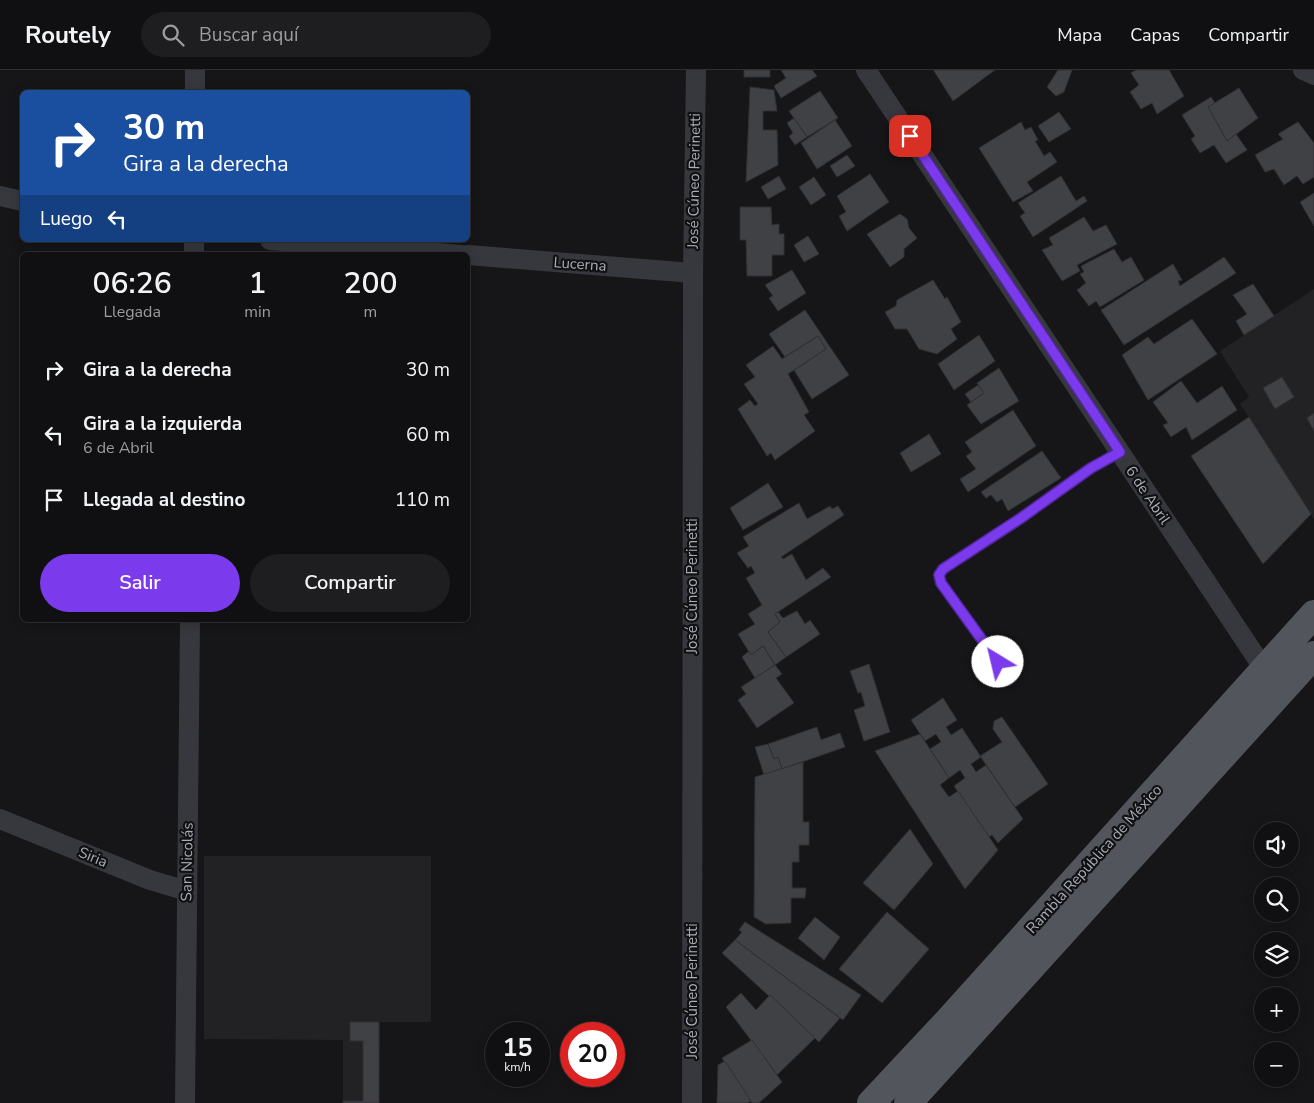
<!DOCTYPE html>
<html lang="es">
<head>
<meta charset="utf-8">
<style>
  body { margin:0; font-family:"Nunito Sans",sans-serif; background:#1e1e20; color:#f1f3f6; height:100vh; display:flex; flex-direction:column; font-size:19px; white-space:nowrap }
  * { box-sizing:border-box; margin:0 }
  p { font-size:16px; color:#9c9d9f }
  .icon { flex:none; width:28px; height:28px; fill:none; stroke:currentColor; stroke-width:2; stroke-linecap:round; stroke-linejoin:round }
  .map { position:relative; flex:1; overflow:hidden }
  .panel { position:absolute; left:20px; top:182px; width:450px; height:370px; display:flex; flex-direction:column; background:#101012; border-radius:8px; box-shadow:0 2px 12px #0003,0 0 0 1px #303032 }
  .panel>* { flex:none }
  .guide { position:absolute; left:20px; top:20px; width:450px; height:152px; border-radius:8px; box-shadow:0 2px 12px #0003,0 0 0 1px #303032; background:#1a4fa0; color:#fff; overflow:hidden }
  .tools { position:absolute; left:1254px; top:752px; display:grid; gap:10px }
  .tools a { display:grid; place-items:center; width:45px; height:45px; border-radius:50%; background:#101012; box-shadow:0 2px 12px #0003,0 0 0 1px #303032; font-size:25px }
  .speed { position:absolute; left:485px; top:952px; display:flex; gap:10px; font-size:25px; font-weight:700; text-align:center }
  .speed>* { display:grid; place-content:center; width:65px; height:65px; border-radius:50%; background:#101012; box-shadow:0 2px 12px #0003,0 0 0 1px #303032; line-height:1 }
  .speed small { font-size:12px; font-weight:400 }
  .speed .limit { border:8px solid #d22; background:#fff; color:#111 }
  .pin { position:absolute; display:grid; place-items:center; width:42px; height:42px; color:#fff; margin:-21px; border-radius:10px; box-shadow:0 2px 8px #0006 }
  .me { position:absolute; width:55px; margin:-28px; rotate:324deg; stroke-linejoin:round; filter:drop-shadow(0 0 4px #0008) }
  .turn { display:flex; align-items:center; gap:18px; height:105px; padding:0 20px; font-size:22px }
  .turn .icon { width:65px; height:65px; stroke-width:2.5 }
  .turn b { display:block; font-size:35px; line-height:42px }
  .then { display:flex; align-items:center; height:48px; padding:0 20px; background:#0003; gap:10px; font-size:19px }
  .eta { display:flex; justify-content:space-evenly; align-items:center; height:85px; text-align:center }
  .eta b { font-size:30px; font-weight:600; line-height:35px }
  .button { display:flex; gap:10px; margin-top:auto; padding:10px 20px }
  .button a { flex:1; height:58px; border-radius:30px; background:#7c3aed; color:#fff; font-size:20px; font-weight:600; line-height:58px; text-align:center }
  .button a+a { background:#1e1e20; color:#f1f3f6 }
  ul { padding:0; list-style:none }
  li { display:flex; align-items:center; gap:15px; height:65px; padding:0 20px }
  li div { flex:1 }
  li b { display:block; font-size:19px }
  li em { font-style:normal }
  header { display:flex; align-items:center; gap:30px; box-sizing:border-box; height:70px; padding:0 25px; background:#101012; border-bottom:1px solid #303032 }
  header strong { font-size:24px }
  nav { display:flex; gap:28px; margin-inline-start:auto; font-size:18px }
  .search { width:350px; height:45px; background:#1e1e20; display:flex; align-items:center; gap:12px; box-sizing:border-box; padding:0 18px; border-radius:28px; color:#9c9d9f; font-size:19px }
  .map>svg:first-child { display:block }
  .built { fill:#222225 }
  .building { fill:#404145; stroke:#303034 }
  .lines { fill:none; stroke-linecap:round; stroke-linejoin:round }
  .lane { stroke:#37383d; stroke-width:10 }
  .street { stroke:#37383d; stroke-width:20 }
  .primary { stroke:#53555c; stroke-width:28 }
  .route-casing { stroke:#51269a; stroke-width:12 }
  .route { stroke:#7c3aed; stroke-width:9 }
  .labels { text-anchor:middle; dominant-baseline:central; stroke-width:4.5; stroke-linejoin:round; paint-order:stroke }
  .street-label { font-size:15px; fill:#a8adb8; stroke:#111113 }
</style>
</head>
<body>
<header>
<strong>Routely</strong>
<div class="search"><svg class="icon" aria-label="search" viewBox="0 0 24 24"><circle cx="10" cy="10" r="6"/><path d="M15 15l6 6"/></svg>Buscar aquí</div>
<nav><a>Mapa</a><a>Capas</a><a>Compartir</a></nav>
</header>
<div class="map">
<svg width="1314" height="1033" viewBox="0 0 1314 1033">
  <rect width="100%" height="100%" fill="#161618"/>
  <g class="built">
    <polygon points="1314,219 1314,449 1240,334 1249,327 1220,281"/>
    <polygon points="204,786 431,786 431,952 380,952 379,1033 343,1033 343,970 204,969"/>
  </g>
  <g class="building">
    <rect x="744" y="0" width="26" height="7"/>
    <polygon points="781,0 812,0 817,6 781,28 774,16 786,8"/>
    <polygon points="995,0 953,31 934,1 934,0"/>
    <polygon points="1058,0 1072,0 1064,22 1056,26 1047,17"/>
    <polygon points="1136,0 1169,0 1184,26 1157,44 1152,33 1141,39 1130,22 1139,15 1131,3"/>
    <polygon points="750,17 774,20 777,41 763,41 763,60 777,60 778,95 746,112"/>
    <polygon points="1239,18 1258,48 1227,71 1208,37"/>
    <polygon points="820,21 838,48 807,67 789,41"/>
    <polygon points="1211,27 1215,33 1208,37 1227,71 1236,64 1247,80 1226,93 1214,75 1200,83 1191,69 1195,66 1182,45"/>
    <polygon points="1059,42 1071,59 1049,72 1038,56"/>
    <polygon points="794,48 807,67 795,75 789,66 793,63 787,53"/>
    <polygon points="835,50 852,76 817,99 801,73"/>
    <polygon points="1021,52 1025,60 1031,57 1038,70 1035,71 1044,86 1050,82 1057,92 1027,112 1033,121 1013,132 979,78"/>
    <polygon points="1298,52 1314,73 1314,107 1303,114 1297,106 1284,115 1274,99 1265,102 1255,85 1283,69 1278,64"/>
    <polygon points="847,85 855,96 837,107 830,96"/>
    <polygon points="870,104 889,132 847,161 839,146 846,142 837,126"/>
    <polygon points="779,106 786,119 768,129 761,117"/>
    <polygon points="1061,106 1076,131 1084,126 1087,131 1033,167 1020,146 1025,143 1018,133"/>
    <polygon points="814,107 826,125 811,135 799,117"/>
    <polygon points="1314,123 1314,156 1300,132"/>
    <polygon points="740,137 771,137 772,155 779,154 779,164 784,164 784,185 772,185 772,206 747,206 746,170 740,170"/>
    <polygon points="900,144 907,149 909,158 917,168 904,179 904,187 890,197 867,164"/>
    <polygon points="1084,147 1093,161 1106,155 1117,174 1077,195 1080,201 1062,211 1042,180 1053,175 1049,168"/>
    <polygon points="808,166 819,184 804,192 794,175"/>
    <polygon points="1114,179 1122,192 1131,187 1144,210 1100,237 1096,231 1089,236 1077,220 1086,213 1080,204 1084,202 1081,196"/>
    <polygon points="1224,187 1236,203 1124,275 1101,240 1173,194 1182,210 1178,211 1180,216"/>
    <polygon points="792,200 806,223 778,241 769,228 773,226 765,215"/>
    <polygon points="933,210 945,229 947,227 961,252 951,259 957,269 937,284 919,279 907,259 895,259 885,242 896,236 897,230"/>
    <polygon points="1253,214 1274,246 1244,265 1236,251 1247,244 1233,225"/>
    <polygon points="805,240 849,305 812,329 794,300 826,279 818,266 785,287 769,264"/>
    <polygon points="1192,249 1217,284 1148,330 1122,285 1148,267 1154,274"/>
    <polygon points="979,265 995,291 954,320 938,294"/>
    <polygon points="818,266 826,279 788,304 809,342 804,345 815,361 775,390 771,383 767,386 738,339 750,330 755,336 758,334 744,314 755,307 746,295 773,276 782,289"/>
    <polygon points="999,298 1019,331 981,354 967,335 984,323 977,313"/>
    <polygon points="1282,307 1294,327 1275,339 1263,318"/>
    <polygon points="1181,311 1197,333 1222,316 1237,340 1192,370 1186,357 1171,367 1163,355 1168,353 1153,332"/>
    <polygon points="978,315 984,323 971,332 965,324"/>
    <polygon points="1013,340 1036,376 968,422 960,409 976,399 966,386 972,382 965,372"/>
    <polygon points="1314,343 1314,361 1307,348"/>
    <polygon points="1249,347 1311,444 1263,494 1191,386"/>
    <polygon points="929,364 941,384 911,402 900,383"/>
    <polygon points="1042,381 1061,408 1008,441 1002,429 997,432 991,425 986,428 981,422"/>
    <polygon points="768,413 783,437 743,460 730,438"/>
    <polygon points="799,433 807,449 830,436 832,439 838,436 844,445 781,487 783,489 792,484 806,510 823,498 831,507 775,544 780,552 768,562 786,587 775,595 763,576 751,585 738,564 755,554 748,544 762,535 746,508 755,503 751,496 748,498 737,483 749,476 743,467"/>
    <polygon points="797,541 805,554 810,550 820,564 786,587 768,562 780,552 775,544 778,542 783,548"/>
    <polygon points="763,576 775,595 755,608 742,587 749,581 751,585"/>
    <polygon points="869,594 890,662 864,671 854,640 865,636 861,622 858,623 850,601"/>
    <polygon points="775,595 782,604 776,608 794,633 757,658 738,630 746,624 741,617"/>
    <polygon points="943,628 957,650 946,657 951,665 962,658 981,687 971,694 976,702 986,695 1023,749 998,773 992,765 989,767 954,716 965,708 960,700 949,708 930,679 941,672 936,664 925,671 911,650"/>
    <polygon points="1002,647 1048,714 1015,737 980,686 1002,672 993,659 994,651"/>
    <polygon points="817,657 821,670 840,663 845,677 782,699 778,687 774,689 768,674"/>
    <polygon points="920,664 949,708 940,715 949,727 958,721 998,780 965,819 875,681"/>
    <polygon points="768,674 774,689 778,687 782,699 764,705 755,677"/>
    <polygon points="803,692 803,752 809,752 809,775 799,775 799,792 792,792 792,818 806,818 805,828 791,828 791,853 766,854 754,847 755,707"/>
    <polygon points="910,759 933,794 894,840 863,813"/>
    <polygon points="887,842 929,879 882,933 839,899"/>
    <polygon points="815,847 840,867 824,890 798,868"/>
    <polygon points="745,852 861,925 843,950 735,870 742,862 739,860"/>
    <polygon points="735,870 840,948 819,972 722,883"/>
    <polygon points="741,923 756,940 770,925 815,968 777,1005 726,937"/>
    <polygon points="350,952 379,952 379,1033 343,1033 343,1031 363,1031 363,971 350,971"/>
    <polygon points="752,970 782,1012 759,1033 752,1033 722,988"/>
    <polygon points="725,991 751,1031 747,1033 717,1033 718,995"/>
  </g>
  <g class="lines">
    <polyline class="lane" points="998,592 941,513 939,505 943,499 1021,448 1091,398 1120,382"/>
    <g class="street">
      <polyline points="866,0 1264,599"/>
      <polyline points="1303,0 1314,5"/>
      <polyline points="195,22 195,0"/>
      <polyline points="0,126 22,131"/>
      <polyline points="270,170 462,185"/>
      <polyline points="194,185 194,170"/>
      <polyline points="468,185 693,203"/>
      <polyline points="0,749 150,810 187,821"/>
      <polyline points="185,1033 190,550"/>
      <polyline points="692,1033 693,203 696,0"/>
    </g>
    <g class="primary">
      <polyline points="871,1033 947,952 1314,544"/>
      <polyline points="908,1033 1314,585"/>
    </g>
  </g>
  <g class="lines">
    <g class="route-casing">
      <polyline id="route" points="910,66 1120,382 1091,398 1021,448 943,499 939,505 941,513 998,592"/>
    </g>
    <use href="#route" class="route"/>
  </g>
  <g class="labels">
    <g class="street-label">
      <text transform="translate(694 111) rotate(-89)">José Cúneo Perinetti</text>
      <text transform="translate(580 194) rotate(4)">Lucerna</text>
      <text transform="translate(1148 425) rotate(56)">6 de Abril</text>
      <text transform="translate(692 516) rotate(-90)">José Cúneo Perinetti</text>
      <text transform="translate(93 787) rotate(22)">Siria</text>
      <text transform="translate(1094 789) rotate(-48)">Rambla República de México</text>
      <text transform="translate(187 792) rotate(-89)">San Nicolás</text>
      <text transform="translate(692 921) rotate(-90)">José Cúneo Perinetti</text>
    </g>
  </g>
</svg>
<div class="tools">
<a><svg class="icon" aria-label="sound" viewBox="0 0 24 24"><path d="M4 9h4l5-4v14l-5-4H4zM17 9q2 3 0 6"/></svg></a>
<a><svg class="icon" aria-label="search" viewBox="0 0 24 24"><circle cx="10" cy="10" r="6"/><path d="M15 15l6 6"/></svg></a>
<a><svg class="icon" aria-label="layers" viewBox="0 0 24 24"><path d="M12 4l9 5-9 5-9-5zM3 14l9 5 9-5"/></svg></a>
<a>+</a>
<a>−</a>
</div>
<div class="speed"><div>15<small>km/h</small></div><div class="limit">20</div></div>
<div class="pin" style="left:910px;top:66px;background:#d93025"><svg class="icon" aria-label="arrive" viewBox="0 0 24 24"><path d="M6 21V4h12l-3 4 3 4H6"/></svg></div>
<svg class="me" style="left:998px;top:592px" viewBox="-20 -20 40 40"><circle r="19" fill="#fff"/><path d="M0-13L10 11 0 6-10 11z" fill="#7c3aed"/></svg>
<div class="guide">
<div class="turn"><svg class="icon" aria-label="right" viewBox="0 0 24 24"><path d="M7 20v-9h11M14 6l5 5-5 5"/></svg><div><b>30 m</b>Gira a la derecha</div></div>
<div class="then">Luego<svg class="icon" aria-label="left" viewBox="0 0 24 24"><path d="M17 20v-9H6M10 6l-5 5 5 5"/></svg></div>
</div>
<section class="panel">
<div class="eta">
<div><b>06:26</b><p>Llegada</p></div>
<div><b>1</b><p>min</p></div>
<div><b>200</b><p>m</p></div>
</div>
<ul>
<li><svg class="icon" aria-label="right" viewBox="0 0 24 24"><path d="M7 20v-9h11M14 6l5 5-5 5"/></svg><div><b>Gira a la derecha</b></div><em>30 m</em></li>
<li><svg class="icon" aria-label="left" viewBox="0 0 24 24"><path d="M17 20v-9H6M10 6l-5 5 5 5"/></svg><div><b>Gira a la izquierda</b><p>6 de Abril</p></div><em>60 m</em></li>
<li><svg class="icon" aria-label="arrive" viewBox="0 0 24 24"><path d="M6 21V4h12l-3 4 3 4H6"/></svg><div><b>Llegada al destino</b></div><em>110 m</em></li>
</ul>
<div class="button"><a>Salir</a><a>Compartir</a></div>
</section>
</div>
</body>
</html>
